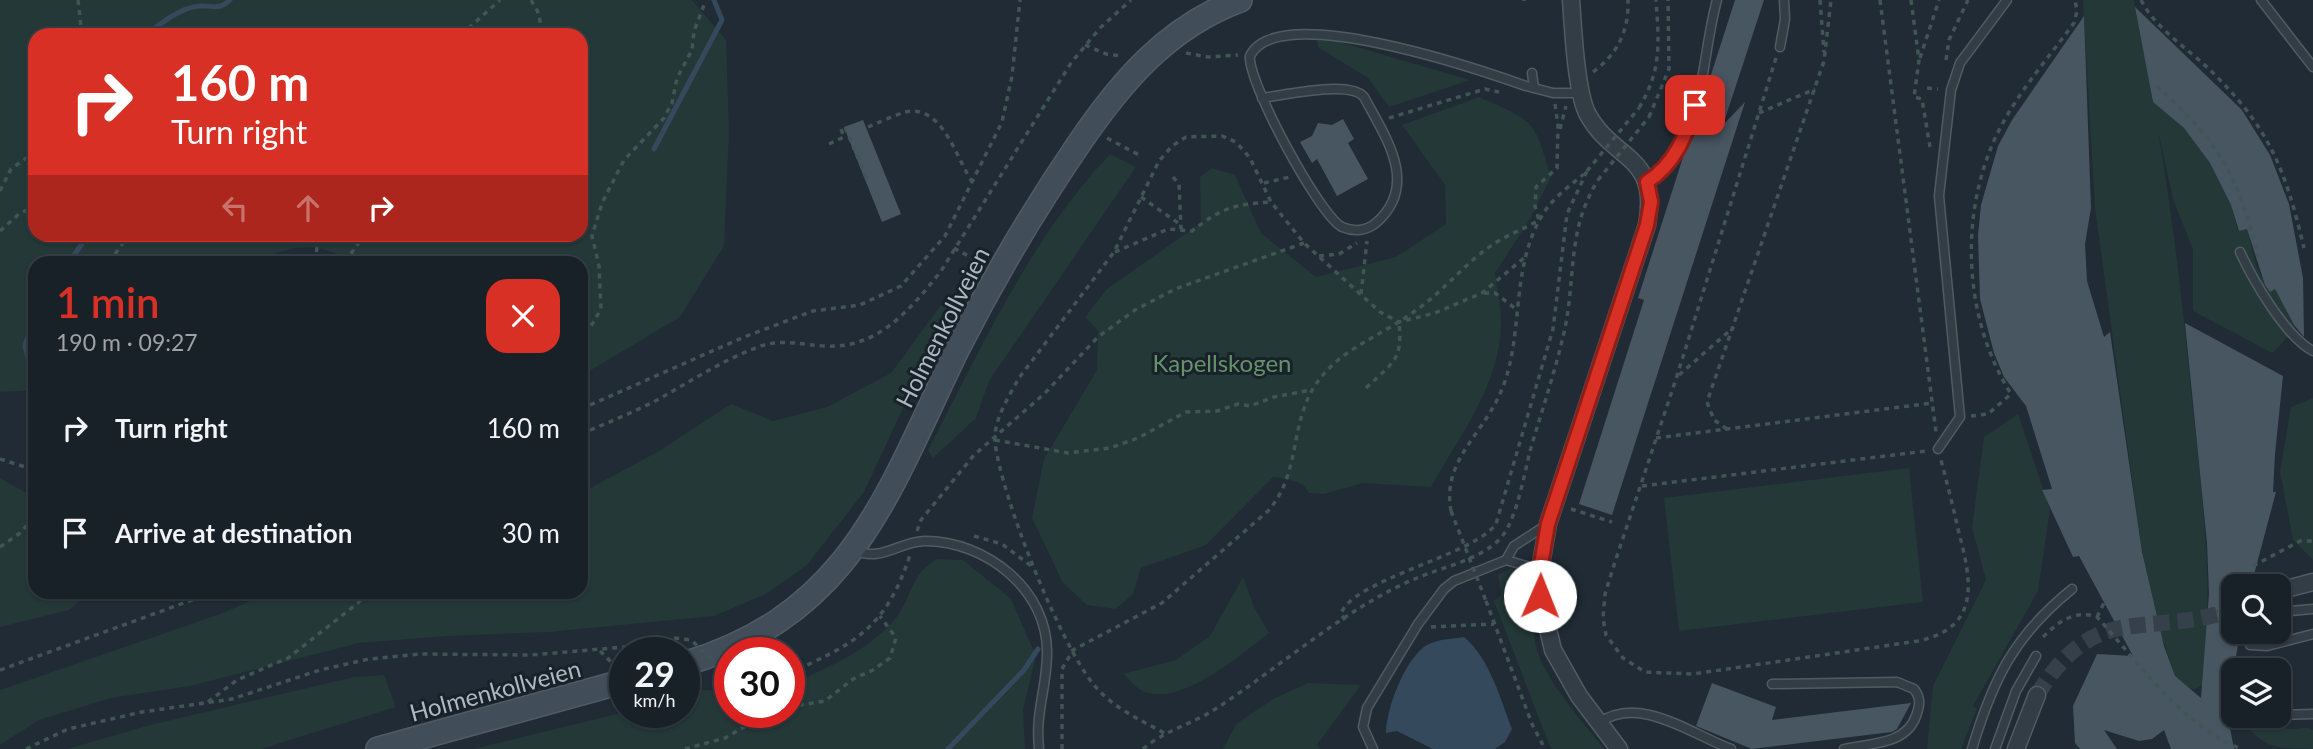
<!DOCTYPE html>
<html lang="en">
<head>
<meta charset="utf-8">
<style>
  body { margin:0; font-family:Lato,sans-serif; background:#252d34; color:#f1f3f6; height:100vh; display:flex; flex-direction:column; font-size:26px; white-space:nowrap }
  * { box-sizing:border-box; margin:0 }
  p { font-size:23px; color:#9fa3a8 }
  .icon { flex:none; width:38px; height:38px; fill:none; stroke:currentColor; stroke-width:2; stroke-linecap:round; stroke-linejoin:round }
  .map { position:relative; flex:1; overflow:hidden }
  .sheet { position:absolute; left:28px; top:256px; width:560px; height:343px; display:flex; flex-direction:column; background:#182028; border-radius:21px; box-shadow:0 2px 5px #0004,0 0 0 2px #363e45 }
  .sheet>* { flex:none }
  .hud { position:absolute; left:28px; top:28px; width:560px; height:214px; border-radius:21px; box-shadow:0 2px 5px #0004,0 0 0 2px #363e45; background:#d93025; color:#fff; overflow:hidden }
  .buttons { position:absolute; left:2221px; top:574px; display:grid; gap:14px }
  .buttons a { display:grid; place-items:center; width:70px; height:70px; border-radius:14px; background:#182028; box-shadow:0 2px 5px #0004,0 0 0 2px #363e45; font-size:35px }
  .speed { position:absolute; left:609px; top:637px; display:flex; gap:14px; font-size:35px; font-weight:700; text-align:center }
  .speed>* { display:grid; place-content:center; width:91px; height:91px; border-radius:50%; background:#182028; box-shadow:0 2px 5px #0004,0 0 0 2px #363e45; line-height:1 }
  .speed small { font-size:18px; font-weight:400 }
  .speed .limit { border:10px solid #d22; background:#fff; color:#111 }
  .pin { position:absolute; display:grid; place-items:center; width:60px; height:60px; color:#fff; margin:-30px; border-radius:14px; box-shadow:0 4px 10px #0006 }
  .me { position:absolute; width:77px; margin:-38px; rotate:1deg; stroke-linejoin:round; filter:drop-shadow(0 0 5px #0008) }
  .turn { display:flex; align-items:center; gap:24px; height:147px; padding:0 28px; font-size:32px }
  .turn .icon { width:91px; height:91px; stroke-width:2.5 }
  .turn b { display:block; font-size:49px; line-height:60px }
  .lanes { display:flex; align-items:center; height:66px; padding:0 28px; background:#0003; justify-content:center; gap:35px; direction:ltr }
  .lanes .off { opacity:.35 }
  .round { display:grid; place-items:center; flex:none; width:74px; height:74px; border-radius:21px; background:#252d34 }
  .overview { display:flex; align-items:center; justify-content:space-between; height:119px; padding:0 28px }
  h1 { font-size:42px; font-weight:600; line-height:52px; color:#d93025 }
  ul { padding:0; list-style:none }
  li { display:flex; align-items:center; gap:21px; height:105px; padding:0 28px }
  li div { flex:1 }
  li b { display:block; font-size:26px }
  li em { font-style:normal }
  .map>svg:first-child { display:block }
  .green { fill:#233837; fill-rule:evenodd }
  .water { fill:#34495c }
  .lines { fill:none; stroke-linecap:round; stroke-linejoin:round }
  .stream { stroke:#34495c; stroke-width:5 }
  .building { fill:#485661 }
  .street-tunnel { stroke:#35404a; stroke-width:16; stroke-dasharray:16 8; stroke-linecap:butt }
  .lane-casing { stroke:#515b64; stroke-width:11 }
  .street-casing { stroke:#515b64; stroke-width:19 }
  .secondary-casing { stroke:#515b64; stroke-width:26 }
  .path { stroke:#415555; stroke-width:3.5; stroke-dasharray:5 5; stroke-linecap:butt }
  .lane { stroke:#333d46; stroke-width:8 }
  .street { stroke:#333d46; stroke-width:16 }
  .secondary { stroke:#414d59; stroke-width:23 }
  .path-bridge { stroke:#415555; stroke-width:3.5; stroke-dasharray:5 5; stroke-linecap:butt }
  .route-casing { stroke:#8d1f18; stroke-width:18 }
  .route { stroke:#d93025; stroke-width:12 }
  .labels { text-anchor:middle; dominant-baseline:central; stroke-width:6; stroke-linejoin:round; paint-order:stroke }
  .street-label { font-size:24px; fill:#adb8c3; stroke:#19222a }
  .park-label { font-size:24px; fill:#66926b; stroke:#19222a }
</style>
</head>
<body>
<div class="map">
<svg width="2313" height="749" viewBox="0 0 2313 749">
  <rect width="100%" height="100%" fill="#202b35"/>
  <g class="green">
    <path d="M0,0H692L726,40L729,131L724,246L680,317L581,376V262H351C315,240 293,245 256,262H35V390L0,392ZM35,35H581V234H35Z"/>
    <path d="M2083,0H2134L2153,102L2184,128L2210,163L2231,205L2238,231L2247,229L2256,265L2269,292L2275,289L2296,329L2272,353L2193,311V250L2173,199L2158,131C2174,223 2184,316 2193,410C2203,502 2214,592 2203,685L2195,689L2179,688L2161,634L2142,552L2095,208Z"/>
    <polygon points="1316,35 1470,80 1389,107 1368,78 1318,47"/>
    <path d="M1479,97C1535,122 1533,117 1551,177L1530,219L1495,273C1497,289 1501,305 1501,321C1502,382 1459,437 1431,487L1363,483L1324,494L1309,493C1303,480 1286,479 1273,477L1206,545L1141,568L1133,594L1116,609L1087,605L1063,583L1032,518L1044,459L1097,370L1098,330L1085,317L1107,289L1201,223L1200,177L1212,168L1235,175L1261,233L1316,277L1396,257L1446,224L1445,185L1402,125Z"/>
    <path d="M1110,154L1136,167L989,381L976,418L933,458L928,450C981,348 1030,239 1110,154Z"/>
    <polygon points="954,299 864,492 807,565 766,594 714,616 549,632 448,636 359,643 190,686 111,698 39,720 0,745 0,690 223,613 270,592 581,592 581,493 659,451 731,404 773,421 827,407 891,373 943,302"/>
    <polygon points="2313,398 2313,560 2293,540 2280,472 2291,407"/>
    <polygon points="2018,414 2050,510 2038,591 1973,706 1977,709 1961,749 1927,749 1933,686 1986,580 1972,527 1984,437"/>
    <polygon points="1909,468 1923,602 1679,631 1664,498"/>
    <polygon points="0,478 35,498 35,592 90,592 69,610 0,627"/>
    <path d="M937,559L963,560L1011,599L1036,656L1023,710L1025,749H473L625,712H684V695L702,690L730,691V712H789V684C826,669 868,651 895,619C913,597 909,575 937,559Z"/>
    <path d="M1512,568C1533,586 1530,624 1537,650C1549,686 1581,719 1604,749H1552L1548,742L1494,601L1501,595L1498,575Z"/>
    <path d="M1243,577L1254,607L1269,633C1240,655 1176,712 1139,689C1133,685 1128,678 1123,674L1176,660L1210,636Z"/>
    <polygon points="384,675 396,707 261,749 67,749 150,725 354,677"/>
    <polygon points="1308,683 1361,685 1317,745 1320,749 1223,749 1236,724 1273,699"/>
    <path d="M2250,716C2266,716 2275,727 2290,729C2299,730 2304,725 2313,730V749C2282,749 2263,749 2246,724Z"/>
  </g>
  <path class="water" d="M1464,637C1490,659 1500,698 1512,729L1505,742L1495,749H1433L1397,731L1386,733C1386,709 1405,658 1427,645C1438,639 1452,639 1464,637Z"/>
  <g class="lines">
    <g class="stream">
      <path d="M147,35C160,23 182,7 200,6C214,5 218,11 230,0"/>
      <polyline points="654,149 722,20 714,0"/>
      <polyline points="69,262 89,234"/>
      <polyline points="35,313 25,346 35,385"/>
      <polyline points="29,580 35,572"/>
      <polyline points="948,749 1024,670 1038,649"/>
    </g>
  </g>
  <g class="building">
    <polygon points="1735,0 1764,0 1723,125 1745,102 1612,515 1579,504 1644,300 1638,298 1685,151 1695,135 1706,103 1708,84"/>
    <polygon points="2135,7 2242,110 2270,155 2289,204 2303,278 2304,337 2294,325 2275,289 2270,292 2265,285 2247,229 2239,231 2231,205 2210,163 2184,128 2153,102"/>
    <polygon points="2084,16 2091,208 2085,244 2087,281 2104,337 2110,332 2142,552 2164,646 2175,676 2201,698 2209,594 2207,543 2185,323 2283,376 2275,454 2273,492 2276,492 2251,586 2233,586 2233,600 2223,602 2217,611 2221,620 2233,621 2233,632 2240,632 2227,712 2234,749 2171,749 2164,730 2152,739 2139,741 2104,730 2117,749 2080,749 2075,743 2073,706 2097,654 2133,656 2079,556 2073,557 2042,490 2052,489 2026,406 2004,377 1994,353 1980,299 1978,235 1981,205 1998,146 2012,120"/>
    <polygon points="1343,119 1354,139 1348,143 1368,179 1337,196 1317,159 1312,163 1300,142 1312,136 1318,123 1332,125"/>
    <polygon points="863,120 901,214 882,222 844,127"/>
    <polygon points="1712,683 1776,707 1772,720 1911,703 1897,729 1892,732 1752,749 1696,726"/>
  </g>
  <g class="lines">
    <path class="street-tunnel" d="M2037,695C2095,602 2138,637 2227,612"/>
    <g class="lane-casing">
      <g id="lane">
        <polyline points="2261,0 2313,67"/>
        <polyline points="1780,47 1785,19 1784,0"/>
        <polyline points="1532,73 1534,88"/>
        <path d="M1262,98C1285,95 1350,80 1364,97C1386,138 1419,184 1377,222C1367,231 1354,232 1342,227C1319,215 1247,81 1250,56C1276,0 1475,68 1526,86L1553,93H1581"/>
        <path d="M1647,182C1706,144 1700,60 1717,0"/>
        <path d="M2240,252C2253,280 2285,336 2313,351"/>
        <polyline points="1938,449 1960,417 1939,196 1951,90 1960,63 2007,0"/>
        <path d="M854,549C879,564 900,541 925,541C986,541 1048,590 1047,653C1047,688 1035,711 1039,749"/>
        <polyline points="1506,560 1514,546 1548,524"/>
        <polyline points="2278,605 2290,611 2313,609"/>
        <polyline points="2250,645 2267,646 2313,634"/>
        <path d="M1772,684L1897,682L1914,689C1921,698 1920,705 1916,716C1906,745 1870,743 1844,749"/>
        <polyline points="2278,715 2313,714"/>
        <path d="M1599,723C1639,694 1691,734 1731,749"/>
        <polyline points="1373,749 1363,727 1367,708 1418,624 1444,589 1454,581 1506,560 1540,570"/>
        <path d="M1972,749C1993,679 2014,636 2072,589"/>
        <polyline points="1995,749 2016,691 2036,656"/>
      </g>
    </g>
    <g class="street-casing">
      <g id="street">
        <path d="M1571,0C1573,27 1576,90 1587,113C1613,162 1660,153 1647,225L1548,524L1540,570V596L1553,650L1579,696L1619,749"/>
        <polyline points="2278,591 2313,582"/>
        <polyline points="2227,612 2233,610"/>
        <polyline points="2016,749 2037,695"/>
      </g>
    </g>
    <g class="secondary-casing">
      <g id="secondary">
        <path d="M684,664C853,614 888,491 957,350C993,279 1033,211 1078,145C1120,83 1167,27 1240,0"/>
        <polyline points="378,749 625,681"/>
      </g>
    </g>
    <g class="path">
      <polyline points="78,0 82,35"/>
      <polyline points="531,0 539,14 542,35"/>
      <polyline points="1820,0 1824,52"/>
      <polyline points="1880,0 1936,432"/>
      <polyline points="1911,0 1919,60 1914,97 1922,99 1930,147"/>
      <path d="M2141,0C2155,28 2187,48 2209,69C2269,127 2285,168 2304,248"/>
      <polyline points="1524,1 1524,0"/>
      <polyline points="461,35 500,0"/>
      <polyline points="1085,45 1106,54 1122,56"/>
      <polyline points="1186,53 1208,57 1238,55"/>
      <path d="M1776,58L1677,376L1614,565L1605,594L1603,618L1606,635L1623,658L1645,672L1693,674L1918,641C1983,627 1971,579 1958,529C1953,506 1947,483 1941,460"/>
      <polyline points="1920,58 1939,0"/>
      <polyline points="1946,60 1949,40 1968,0"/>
      <path d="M1593,72C1618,54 1629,30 1628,0"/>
      <path d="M2157,86C2218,142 2239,175 2258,257"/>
      <polyline points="1927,88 1938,89"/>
      <path d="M1639,108C1662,69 1659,44 1656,0"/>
      <polyline points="1759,113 1815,89"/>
      <polyline points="1649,117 1669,69 1668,0"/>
      <polyline points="1389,118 1485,89 1499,92"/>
      <path d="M868,127C880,122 893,116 905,112C943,103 957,161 973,183"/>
      <polyline points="1560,129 1566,106"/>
      <polyline points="1107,138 1141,156"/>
      <polyline points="829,144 844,137 841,129 845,127 868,182"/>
      <polyline points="1173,177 1179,184 1181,229"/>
      <polyline points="1264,183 1290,177"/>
      <polyline points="0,191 11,169 35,152"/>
      <polyline points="1141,197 1181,225"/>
      <polyline points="0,231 20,213 35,207"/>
      <polyline points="954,248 981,263"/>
      <path d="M1115,252L1168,229L1192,231C1221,208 1235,204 1271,202"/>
      <polyline points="1319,256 1339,254 1357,243"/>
      <polyline points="109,262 130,234"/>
      <polyline points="315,262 317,248 325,234"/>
      <polyline points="345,262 365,234"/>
      <polyline points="1484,293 1495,293 1516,309"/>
      <polyline points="1361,294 1367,241"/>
      <polyline points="581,343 601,309 599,266 592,236 602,203 624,160 664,118 672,103 677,78 692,50 694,31 704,5"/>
      <polyline points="1679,375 1734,327"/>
      <path d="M1366,388C1393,362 1403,361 1399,322"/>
      <polyline points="581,409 744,337 813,311 860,305 901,286 945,236 1002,122 1012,76 1020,0"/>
      <path d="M1971,416L1988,414L2011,394C1965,321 1959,222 1993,143C2012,99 2046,61 2074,23L2077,11L2075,0"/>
      <polyline points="1727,429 1714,420 1707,402 1824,61 1831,0"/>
      <path d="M581,434C607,423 634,412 659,399C691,381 723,360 758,347C782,338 801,345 826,346C878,349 911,309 941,271L1071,63L1100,28L1131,0"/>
      <polyline points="1656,438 1932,403"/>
      <polyline points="995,440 1068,453 1110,448 1138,438 1186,412 1217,411 1238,404 1250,406 1274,397 1311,390"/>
      <polyline points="0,459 35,470"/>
      <polyline points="1642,486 1926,451"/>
      <polyline points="31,491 35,475"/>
      <polyline points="1571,509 1612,522"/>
      <path d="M1451,511C1442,462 1480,437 1499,396C1525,341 1509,276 1540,219C1550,200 1567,188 1584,174"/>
      <polyline points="917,531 921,520 974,455 1044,394 1098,337 1135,310 1175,289 1304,243"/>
      <polyline points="974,536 1002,544 1034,568"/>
      <polyline points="0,547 20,533 33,519 31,493 35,488"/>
      <polyline points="2253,566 2300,541 2313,541"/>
      <polyline points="2259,577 2264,584"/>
      <polyline points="163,592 165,596 179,602"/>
      <polyline points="1486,601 1532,724 1545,749"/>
      <polyline points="2097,617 2105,601"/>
      <path d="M1345,620L1341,614C1351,580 1473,556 1496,524L1553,329L1567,214L1587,171"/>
      <polyline points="1431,627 1494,624"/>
      <path d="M2043,637C2058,622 2075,609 2097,617C2140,664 2180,724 2241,749"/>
      <polyline points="600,651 614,665"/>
      <polyline points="0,670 214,592"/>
      <path d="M789,673C855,644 886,628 910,555"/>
      <polyline points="208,702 237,680 288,658 358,603 367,592"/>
      <polyline points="789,707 825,701 853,679 873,670 890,658 896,638 880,616"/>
      <path d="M1164,733C1139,719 1113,708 1094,685C1060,644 1001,496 995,442C993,421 1009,396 1019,378L1114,252L1159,161L1172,146L1186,137L1222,136L1236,142L1250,158L1271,202L1304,243L1380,312L1399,322L1435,313L1482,293L1524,258"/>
      <polyline points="26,749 68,729 142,712 232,699 320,670 369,659 421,654 531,655 625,647"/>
      <polyline points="685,749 725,738 770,712"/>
      <path d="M1062,749V669L1073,650L1162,603L1268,511C1301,473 1289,428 1314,387C1338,349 1380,337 1415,311C1443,292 1464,264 1492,245C1507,235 1524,229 1539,220L1535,206L1536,187L1557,168L1558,126L1555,104"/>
      <path d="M1143,749C1165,730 1193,724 1217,708C1280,667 1348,606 1417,578C1445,566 1494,557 1508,527C1519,505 1524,476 1530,451C1542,410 1556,369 1565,328C1576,274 1567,230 1598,180"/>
    </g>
    <use href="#lane" class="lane"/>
    <use href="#street" class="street"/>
    <use href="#secondary" class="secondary"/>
    <g class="path-bridge">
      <polyline points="1587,171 1639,108"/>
      <polyline points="1598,180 1649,117"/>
      <polyline points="1451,511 1486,601"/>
      <polyline points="625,647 674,638 691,640 730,676"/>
    </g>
  </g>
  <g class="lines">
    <g class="route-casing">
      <path id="route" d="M1540,596V570L1548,524L1647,225L1651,202L1647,182C1675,164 1686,136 1695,105"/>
    </g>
    <use href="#route" class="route"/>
  </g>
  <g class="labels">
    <g class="street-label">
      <text transform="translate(942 327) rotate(-63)">Holmenkollveien</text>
      <text transform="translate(495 690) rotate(-15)">Holmenkollveien</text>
    </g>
    <g class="park-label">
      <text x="1222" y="362">Kapellskogen</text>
    </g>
  </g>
</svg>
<div class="buttons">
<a><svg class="icon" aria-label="search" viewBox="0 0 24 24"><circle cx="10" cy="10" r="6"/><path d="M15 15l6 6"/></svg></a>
<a><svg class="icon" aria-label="layers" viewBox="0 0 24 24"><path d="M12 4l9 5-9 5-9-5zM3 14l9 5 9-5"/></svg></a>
</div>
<div class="speed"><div>29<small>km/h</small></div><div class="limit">30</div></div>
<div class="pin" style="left:1695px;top:105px;background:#d93025"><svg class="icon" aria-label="arrive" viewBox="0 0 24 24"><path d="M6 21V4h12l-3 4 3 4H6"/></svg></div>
<svg class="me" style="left:1540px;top:596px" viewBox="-20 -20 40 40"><circle r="19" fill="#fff"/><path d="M0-13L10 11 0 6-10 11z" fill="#d93025"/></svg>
<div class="hud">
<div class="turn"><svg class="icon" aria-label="right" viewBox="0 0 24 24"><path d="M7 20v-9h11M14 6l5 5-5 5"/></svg><div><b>160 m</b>Turn right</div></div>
<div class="lanes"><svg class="icon off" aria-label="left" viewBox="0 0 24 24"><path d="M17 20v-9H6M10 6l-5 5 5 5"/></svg><svg class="icon off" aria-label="ahead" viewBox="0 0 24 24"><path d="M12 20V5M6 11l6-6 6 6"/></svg><svg class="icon" aria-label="right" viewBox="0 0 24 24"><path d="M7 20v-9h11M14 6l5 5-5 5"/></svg></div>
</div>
<section class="sheet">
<div class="overview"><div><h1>1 min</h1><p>190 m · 09:27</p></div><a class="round" style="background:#d93025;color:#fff"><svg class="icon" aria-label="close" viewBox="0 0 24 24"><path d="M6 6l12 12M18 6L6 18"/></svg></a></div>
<ul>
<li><svg class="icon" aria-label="right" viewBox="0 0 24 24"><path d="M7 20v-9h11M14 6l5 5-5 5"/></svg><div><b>Turn right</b></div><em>160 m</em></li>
<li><svg class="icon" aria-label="arrive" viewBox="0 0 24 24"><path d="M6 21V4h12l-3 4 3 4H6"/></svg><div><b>Arrive at destination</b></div><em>30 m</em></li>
</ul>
</section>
</div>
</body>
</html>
